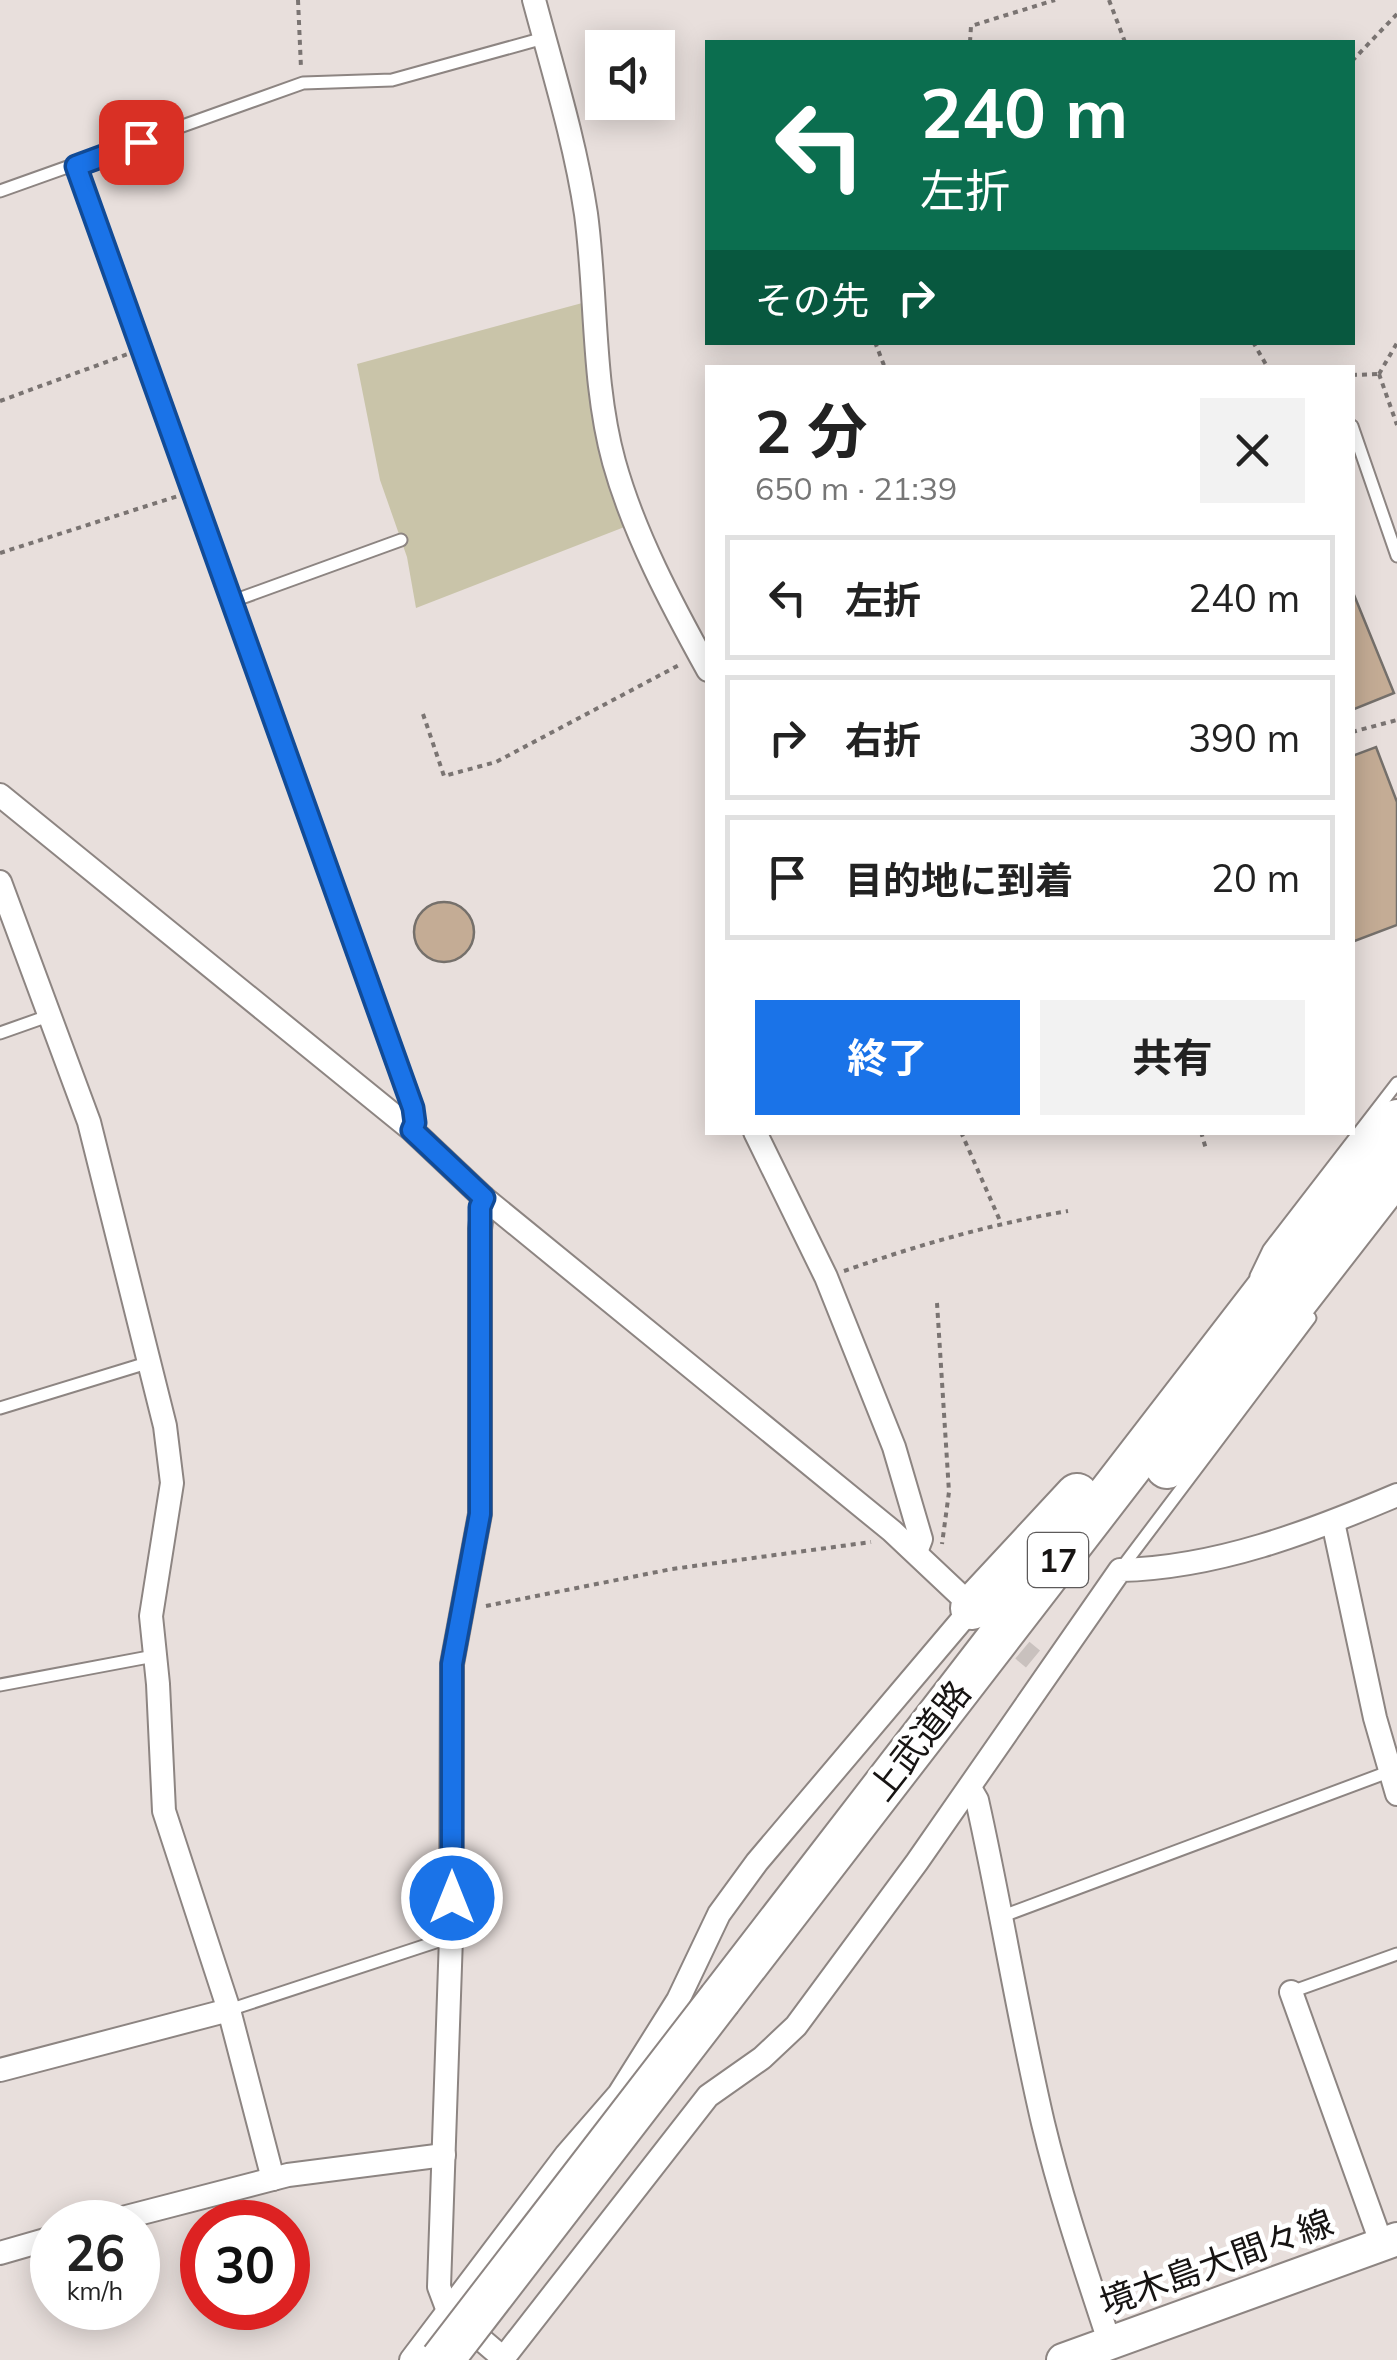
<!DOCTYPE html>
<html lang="ja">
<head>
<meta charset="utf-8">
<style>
  body { margin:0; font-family:Mulish,"Noto Sans JP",sans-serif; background:#f2f2f2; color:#222; height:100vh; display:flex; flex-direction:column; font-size:38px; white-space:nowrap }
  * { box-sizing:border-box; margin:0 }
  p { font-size:32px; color:#767676 }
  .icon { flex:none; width:55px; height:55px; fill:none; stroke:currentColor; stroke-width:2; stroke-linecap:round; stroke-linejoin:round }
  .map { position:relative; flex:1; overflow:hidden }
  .details { position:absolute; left:705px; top:365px; width:650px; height:770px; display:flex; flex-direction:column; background:#fff; border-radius:0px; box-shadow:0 5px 25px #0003 }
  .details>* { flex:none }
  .hud { position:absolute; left:705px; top:40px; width:650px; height:305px; border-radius:0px; box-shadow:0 5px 25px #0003; background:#0b6e4f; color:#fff; overflow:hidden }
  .controls { position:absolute; left:585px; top:30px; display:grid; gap:20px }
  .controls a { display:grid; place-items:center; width:90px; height:90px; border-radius:0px; background:#fff; box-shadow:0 5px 25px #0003; font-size:50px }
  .speed { position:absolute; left:30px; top:2200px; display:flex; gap:20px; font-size:50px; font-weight:700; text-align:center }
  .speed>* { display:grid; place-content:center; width:130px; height:130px; border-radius:50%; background:#fff; box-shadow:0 5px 25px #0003; line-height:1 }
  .speed small { font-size:25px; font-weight:400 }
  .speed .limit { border:15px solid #d22; background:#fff; color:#111 }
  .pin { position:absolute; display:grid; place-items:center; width:85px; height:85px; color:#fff; margin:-42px; border-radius:20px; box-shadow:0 5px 15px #0006 }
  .me { position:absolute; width:110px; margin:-55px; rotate:0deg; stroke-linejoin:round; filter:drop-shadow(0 0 8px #0008) }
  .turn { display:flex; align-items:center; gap:35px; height:210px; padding:0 50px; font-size:45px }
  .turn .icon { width:130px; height:130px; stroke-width:2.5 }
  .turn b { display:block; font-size:70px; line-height:85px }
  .then { display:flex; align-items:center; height:95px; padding:0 50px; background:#0003; gap:20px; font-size:38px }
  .round { display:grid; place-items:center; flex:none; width:105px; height:105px; border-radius:0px; background:#f2f2f2 }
  .headline { display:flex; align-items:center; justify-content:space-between; height:170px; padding:0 50px }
  h1 { font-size:60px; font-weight:700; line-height:75px }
  .button { display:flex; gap:20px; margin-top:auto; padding:20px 50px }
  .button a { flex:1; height:115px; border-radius:0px; background:#1a73e8; color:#fff; font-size:40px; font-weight:700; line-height:115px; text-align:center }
  .button a+a { background:#f2f2f2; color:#222 }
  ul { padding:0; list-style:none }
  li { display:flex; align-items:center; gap:30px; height:125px; margin:0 20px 15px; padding:0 30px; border:5px solid #e0e0e0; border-radius:0px }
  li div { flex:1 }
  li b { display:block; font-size:38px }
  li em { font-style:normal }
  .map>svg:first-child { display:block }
  .green { fill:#c9c4a9 }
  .building { fill:#c4ac95; stroke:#75706b; stroke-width:2.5 }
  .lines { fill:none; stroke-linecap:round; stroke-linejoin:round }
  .street-tunnel { stroke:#c9c1be; stroke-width:22; stroke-dasharray:22 11; stroke-linecap:butt }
  .lane-casing { stroke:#8d8582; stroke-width:15 }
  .street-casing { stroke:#8d8582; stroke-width:26 }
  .secondary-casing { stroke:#8d8582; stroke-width:36 }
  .highway-casing { stroke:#8d8582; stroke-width:46 }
  .path { stroke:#7a7472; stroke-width:4; stroke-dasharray:5 5; stroke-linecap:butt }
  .lane { stroke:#fff; stroke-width:11 }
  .street { stroke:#fff; stroke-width:22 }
  .secondary { stroke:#fff; stroke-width:32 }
  .highway { stroke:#fff; stroke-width:42 }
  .highway-bridge-casing { stroke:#8d8582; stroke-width:46; stroke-linecap:butt }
  .highway-bridge { stroke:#fff; stroke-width:42 }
  .route-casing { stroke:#114b97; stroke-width:25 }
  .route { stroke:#1a73e8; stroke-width:18 }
  .labels { text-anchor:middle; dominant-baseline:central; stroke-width:10; stroke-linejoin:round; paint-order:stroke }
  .shield { fill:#fff; stroke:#5d5a5a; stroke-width:2.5 }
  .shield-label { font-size:32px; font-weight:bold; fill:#171413 }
  .street-label { font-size:35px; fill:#171413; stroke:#fff }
</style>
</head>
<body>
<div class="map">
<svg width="1397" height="2360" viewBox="0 0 1397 2360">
  <rect width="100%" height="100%" fill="#e8dfdc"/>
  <polygon class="green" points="586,302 627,526 416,608 407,557 380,480 357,364"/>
  <g class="building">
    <polygon points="1352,590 1394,693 1352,710"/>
    <polygon points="1376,747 1397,802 1397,925 1352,942 1352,756"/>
    <circle cx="444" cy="932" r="30"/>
  </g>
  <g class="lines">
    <polyline class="street-tunnel" points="997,1629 1033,1659"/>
    <g class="lane-casing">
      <g id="lane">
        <polyline points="77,165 413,1109 415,1123 412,1130"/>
        <polyline points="0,191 303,83 392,80 544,38"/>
        <polyline points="1352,426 1397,556"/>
        <polyline points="233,601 401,540"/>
        <polyline points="0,1033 51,1015"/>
        <polyline points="1256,1276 1269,1249 1397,1083"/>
        <polyline points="0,1408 147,1363"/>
        <polyline points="1120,1570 1310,1318"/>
        <polyline points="0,1685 154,1656"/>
        <polyline points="1003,1916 1391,1771"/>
        <polyline points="1291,1992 1397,1954"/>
        <polyline points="229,2010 451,1937"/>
      </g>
    </g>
    <g class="street-casing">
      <g id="street">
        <path d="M534,0C553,71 575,141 586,214C597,296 592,382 614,462C634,534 672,605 708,670"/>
        <polyline points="0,795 412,1130 484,1198 892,1531 979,1613"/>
        <polyline points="0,882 89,1122 165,1426 172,1483 151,1616 158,1684 164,1811 229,2010 273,2179"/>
        <polyline points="755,1132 826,1277 894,1447 921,1539 916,1552"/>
        <polyline points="484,1198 480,1229 480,1514 452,1664 451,1937 439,2287 448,2311 503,2358"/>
        <polyline points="1333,1522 1375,1718 1397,1794"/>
        <path d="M970,1788L977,1800C1001,1907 1018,2016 1043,2123C1061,2198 1086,2271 1110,2344"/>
        <polyline points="1291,1992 1382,2245"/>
        <polyline points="0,2070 229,2010"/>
        <polyline points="107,2222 288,2175 444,2155"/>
        <polyline points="0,2253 52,2238"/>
        <polyline points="411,2360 566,2155 619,2094 678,2000 719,1914 757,1862 972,1608"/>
        <path d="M502,2360L708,2096L762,2058L796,2026L917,1862L1120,1570C1216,1568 1310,1532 1397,1495"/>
      </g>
    </g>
    <g class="secondary-casing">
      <polyline id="secondary" points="1063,2360 1397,2239"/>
    </g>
    <g class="highway-casing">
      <g id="highway">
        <polyline points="1167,1467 1397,1171"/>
        <polyline points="972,1608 1077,1495"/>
        <polyline points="720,1999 1397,1121"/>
      </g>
    </g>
    <g class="path">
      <polyline points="298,0 301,68"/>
      <polyline points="1109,0 1125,42"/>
      <polyline points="970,42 971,26 1055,0"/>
      <polyline points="1352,61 1397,14"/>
      <polyline points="875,342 885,368"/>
      <polyline points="1253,342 1268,368"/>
      <polyline points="1379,374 1397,425"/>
      <polyline points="1379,374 1397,343"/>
      <polyline points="1352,375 1379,374"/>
      <polyline points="0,401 128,354"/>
      <polyline points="0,553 181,495"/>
      <polyline points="423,714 444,776 496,762 681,664"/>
      <polyline points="1352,732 1397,720"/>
      <polyline points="961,1132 1001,1223"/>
      <polyline points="1201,1132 1206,1149"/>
      <path d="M844,1271C918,1245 991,1224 1068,1211"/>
      <polyline points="937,1303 949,1492 942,1544"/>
      <polyline points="486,1606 672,1569 871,1542"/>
    </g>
    <use href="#lane" class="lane"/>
    <use href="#street" class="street"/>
    <use href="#secondary" class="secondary"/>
    <use href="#highway" class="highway"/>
    <g class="highway-bridge-casing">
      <polyline id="highway-bridge" points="442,2360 720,1999"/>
    </g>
    <use href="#highway-bridge" class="highway-bridge"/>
  </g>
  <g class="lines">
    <g class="route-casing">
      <polyline id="route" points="141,142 76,166 413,1108 415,1123 412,1130 484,1198 480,1207 480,1514 452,1664 452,1898"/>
    </g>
    <use href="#route" class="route"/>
  </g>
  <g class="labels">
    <rect class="shield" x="1028" y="1533" width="60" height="54" rx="8"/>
    <g class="shield-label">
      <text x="1058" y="1560">17</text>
    </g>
    <g class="street-label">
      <text transform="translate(919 1740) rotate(-52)">上武道路</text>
      <text transform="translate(1216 2262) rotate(-20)">境木島大間々線</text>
    </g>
  </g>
</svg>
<div class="controls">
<a><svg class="icon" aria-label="sound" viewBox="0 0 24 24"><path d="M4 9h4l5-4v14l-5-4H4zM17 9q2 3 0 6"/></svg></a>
</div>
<div class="speed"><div>26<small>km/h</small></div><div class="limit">30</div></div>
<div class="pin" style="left:141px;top:142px;background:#d93025"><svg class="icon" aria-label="arrive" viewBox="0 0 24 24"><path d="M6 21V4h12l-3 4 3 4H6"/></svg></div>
<svg class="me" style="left:452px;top:1898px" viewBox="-20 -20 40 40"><circle r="17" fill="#1a73e8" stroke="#fff" stroke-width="3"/><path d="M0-11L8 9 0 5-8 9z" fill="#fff"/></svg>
<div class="hud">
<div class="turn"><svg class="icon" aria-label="left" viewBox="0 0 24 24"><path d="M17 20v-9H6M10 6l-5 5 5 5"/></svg><div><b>240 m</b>左折</div></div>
<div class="then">その先<svg class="icon" aria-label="right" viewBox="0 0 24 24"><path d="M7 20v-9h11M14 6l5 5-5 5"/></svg></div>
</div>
<section class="details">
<div class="headline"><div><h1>2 分</h1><p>650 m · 21:39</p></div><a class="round"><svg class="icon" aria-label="close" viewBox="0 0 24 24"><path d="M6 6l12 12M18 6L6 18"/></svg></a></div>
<ul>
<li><svg class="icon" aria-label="left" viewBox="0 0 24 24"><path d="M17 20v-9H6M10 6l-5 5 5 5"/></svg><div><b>左折</b></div><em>240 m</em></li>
<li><svg class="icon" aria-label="right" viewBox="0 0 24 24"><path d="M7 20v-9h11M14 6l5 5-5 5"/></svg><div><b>右折</b></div><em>390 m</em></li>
<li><svg class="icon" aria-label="arrive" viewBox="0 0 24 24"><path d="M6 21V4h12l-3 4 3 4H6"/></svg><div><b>目的地に到着</b></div><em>20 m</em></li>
</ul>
<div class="button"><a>終了</a><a>共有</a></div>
</section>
</div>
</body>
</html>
